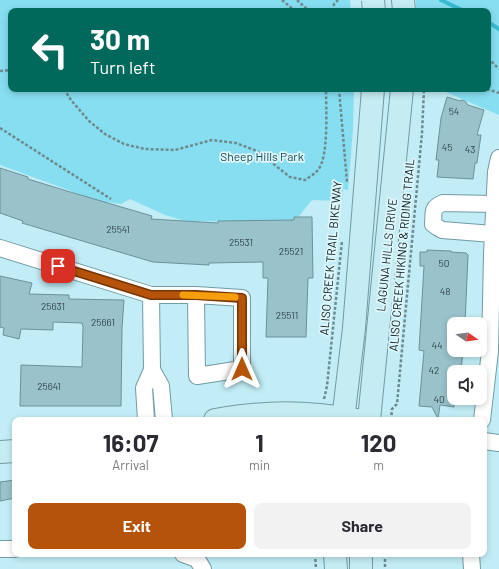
<!DOCTYPE html>
<html lang="en">
<head>
<meta charset="utf-8">
<style>
  body { margin:0; font-family:Barlow,sans-serif; background:#f2f2f3; color:#2b2b33; height:100vh; display:flex; flex-direction:column; font-size:15px; white-space:nowrap }
  * { box-sizing:border-box; margin:0 }
  p { font-size:13px; color:#7c7c81 }
  .icon { flex:none; width:22px; height:22px; fill:none; stroke:currentColor; stroke-width:2; stroke-linecap:round; stroke-linejoin:round }
  .map { position:relative; flex:1; overflow:hidden }
  .sheet { position:absolute; left:12px; top:417px; width:475px; height:140px; display:flex; flex-direction:column; background:#fff; border-radius:8px; box-shadow:0 2px 6px #0003 }
  .sheet>* { flex:none }
  .guide { position:absolute; left:8px; top:8px; width:483px; height:84px; border-radius:8px; box-shadow:0 2px 6px #0003; background:#00695c; color:#fff; overflow:hidden }
  .needle { width:26px; rotate:103deg }
  .controls { position:absolute; left:447px; top:317px; display:grid; gap:8px }
  .controls a { display:grid; place-items:center; width:40px; height:40px; border-radius:8px; background:#fff; box-shadow:0 2px 6px #0003; font-size:20px }
  .pin { position:absolute; display:grid; place-items:center; width:34px; height:34px; color:#fff; margin:-17px; border-radius:8px; box-shadow:0 2px 6px #0006 }
  .me { position:absolute; width:44px; margin:-22px; rotate:0deg; stroke-linejoin:round; filter:drop-shadow(0 0 3px #0008) }
  .turn { display:flex; align-items:center; gap:14px; height:84px; padding:0 16px; font-size:18px }
  .turn .icon { width:52px; height:52px; stroke-width:2.5 }
  .turn b { display:block; font-size:28px; line-height:34px }
  .eta { display:flex; justify-content:space-evenly; align-items:center; height:68px; text-align:center }
  .eta b { font-size:24px; font-weight:700; line-height:28px }
  .cta { display:flex; gap:8px; margin-top:auto; padding:8px 16px }
  .cta a { flex:1; height:46px; border-radius:8px; background:#b45309; color:#fff; font-size:16px; font-weight:700; line-height:46px; text-align:center }
  .cta a+a { background:#f2f2f3; color:#2b2b33 }
  .map>svg:first-child { display:block }
  .green { fill:#87def0 }
  .lines { fill:none; stroke-linecap:round; stroke-linejoin:round }
  .stream { stroke:#3abad1; stroke-width:4 }
  .building { fill:#99c2cb; stroke:#6a929b }
  .street-casing { stroke:#729ba3; stroke-width:18 }
  .secondary-casing { stroke:#729ba3; stroke-width:24 }
  .path { stroke:#6c8a90; stroke-width:2.5; stroke-dasharray:3 2; stroke-linecap:butt }
  .street { stroke:#fff; stroke-width:16 }
  .secondary { stroke:#c6ecf3; stroke-width:22 }
  .secondary-bridge-casing { stroke:#729ba3; stroke-width:24; stroke-linecap:butt }
  .secondary-bridge { stroke:#c6ecf3; stroke-width:22 }
  .route-casing { stroke:#753606; stroke-width:10 }
  .route { stroke:#b45309; stroke-width:7 }
  .slow { stroke:#f59e0b; stroke-width:7 }
  .labels { text-anchor:middle; dominant-baseline:central; stroke-width:3.5; stroke-linejoin:round; paint-order:stroke }
  .number-label { font-size:10px; fill:#30464b }
  .park-label { font-size:12px; fill:#154a54; stroke:#ddf7fc }
  .street-label { font-size:12px; fill:#0d1d20; stroke:#ddf7fc }
</style>
</head>
<body>
<div class="map">
<svg width="499" height="569" viewBox="0 0 499 569">
  <rect width="100%" height="100%" fill="#c2edf6"/>
  <g class="green">
    <polygon points="0,0 350,0 351,11 11,11 11,89 354,89 353,130 348,190 343,189 342,201 312,200 294,222 185,221 165,215 130,199 121,204 98,201 0,165"/>
    <polygon points="416,0 499,0 499,115 439,89 488,89 488,11 416,11"/>
  </g>
  <g class="lines">
    <g class="stream">
      <polyline points="441,0 464,11"/>
      <polyline points="488,22 499,29"/>
    </g>
  </g>
  <g class="building">
    <polygon points="447,97 460,101 461,100 465,101 468,105 484,110 477,135 481,135 477,163 475,163 473,179 437,177 439,160 436,160 441,118"/>
    <polygon points="0,168 28,177 28,179 67,191 152,216 151,219 218,223 218,221 294,220 294,217 312,217 313,278 308,278 306,337 266,337 268,278 263,278 263,262 209,263 209,265 153,262 22,223 23,221 0,213"/>
    <polygon points="427,250 451,251 451,252 466,253 468,255 465,324 454,324 454,350 463,350 461,372 454,372 454,407 440,405 438,419 432,407 419,406 424,351 419,350 424,266 420,266 420,252 427,252"/>
    <polygon points="0,276 32,283 29,294 69,295 69,299 124,300 122,328 121,406 20,406 21,365 82,367 83,327 82,323 53,322 53,330 21,329 19,339 3,335 4,328 0,327"/>
    <polygon points="15,480 15,498 0,501 0,482"/>
  </g>
  <g class="lines">
    <g class="street-casing">
      <g id="street">
        <path d="M493,234L442,230L437,227L433,224C434,212 431,208 443,203L494,204"/>
        <polyline points="0,248 151,295 196,295 242,298 242,369 197,376 196,295"/>
        <polyline points="152,370 161,386 164,420"/>
        <polyline points="146,420 144,388 152,370 151,295"/>
        <polyline points="482,420 490,351 492,254 496,172 499,158"/>
        <polyline points="484,441 499,443"/>
        <polyline points="0,549 15,549"/>
        <polyline points="183,554 197,559 203,569"/>
        <polyline points="471,554 472,569"/>
      </g>
    </g>
    <g class="secondary-casing">
      <g id="secondary">
        <polyline points="403,0 404,11"/>
        <path d="M215,420C227,418 239,416 252,415C286,411 323,414 357,420"/>
        <polyline points="343,420 354,328 373,89"/>
        <polyline points="369,420 402,89"/>
        <polyline points="0,452 15,451"/>
        <polyline points="335,554 336,569"/>
        <polyline points="361,554 361,569"/>
      </g>
    </g>
    <g class="path">
      <polyline points="282,0 295,11"/>
      <polyline points="297,0 309,11"/>
      <polyline points="333,11 334,4 338,0"/>
      <polyline points="488,58 499,69"/>
      <polyline points="0,71 11,70"/>
      <path d="M64,89L71,100L89,121L105,134L124,144L145,149L175,150L212,140L236,143L257,151L290,177L305,180C309,177 315,174 318,170C329,157 326,107 326,89"/>
      <polyline points="339,89 347,182"/>
      <polyline points="487,89 499,93"/>
      <polyline points="0,128 111,199"/>
      <polyline points="324,399 327,386 342,241"/>
      <polyline points="391,420 392,409 397,404 422,133 424,89"/>
      <polyline points="315,554 316,569"/>
      <polyline points="385,554 385,569"/>
    </g>
    <use href="#street" class="street"/>
    <use href="#secondary" class="secondary"/>
    <g class="secondary-bridge-casing">
      <polyline id="secondary-bridge" points="373,0 374,11"/>
    </g>
    <use href="#secondary-bridge" class="secondary-bridge"/>
  </g>
  <g class="lines">
    <g class="route-casing">
      <polyline id="route" points="58,266 151,295 196,295 242,298 242,369"/>
    </g>
    <use href="#route" class="route"/>
    <polyline class="slow" points="183,295 235,297"/>
  </g>
  <g class="labels">
    <g class="number-label">
      <text x="454" y="111">54</text>
      <text x="447" y="147">45</text>
      <text x="470" y="149">43</text>
      <text x="118" y="229">25541</text>
      <text x="241" y="242">25531</text>
      <text x="291" y="251">25521</text>
      <text x="444" y="263">50</text>
      <text x="445" y="291">48</text>
      <text x="53" y="306">25631</text>
      <text x="287" y="315">25511</text>
      <text x="103" y="322">25661</text>
      <text x="437" y="345">44</text>
      <text x="434" y="370">42</text>
      <text x="49" y="386">25641</text>
      <text x="439" y="399">40</text>
    </g>
    <g class="park-label">
      <text x="262" y="156">Sheep Hills Park</text>
    </g>
    <g class="street-label">
      <text transform="translate(386 255) rotate(-84)">LAGUNA HILLS DRIVE</text>
      <text transform="translate(401 255) rotate(-85)">ALISO CREEK HIKING &amp; RIDING TRAIL</text>
      <text transform="translate(330 258) rotate(-85)">ALISO CREEK TRAIL BIKEWAY</text>
    </g>
  </g>
</svg>
<div class="controls">
<a><svg class="needle" viewBox="-14 -14 28 28"><path d="M0-13l5 13h-10z" fill="#e53935"/><path d="M0 13l5-13h-10z" fill="#7c7c81"/></svg></a>
<a><svg class="icon" aria-label="sound" viewBox="0 0 24 24"><path d="M4 9h4l5-4v14l-5-4H4zM17 9q2 3 0 6"/></svg></a>
</div>
<div class="pin" style="left:58px;top:266px;background:#d93025"><svg class="icon" aria-label="arrive" viewBox="0 0 24 24"><path d="M6 21V4h12l-3 4 3 4H6"/></svg></div>
<svg class="me" style="left:242px;top:369px" viewBox="-20 -20 40 40"><path d="M0-17L14 15 0 8-14 15z" fill="#b45309" stroke="#fff" stroke-width="4"/></svg>
<div class="guide">
<div class="turn"><svg class="icon" aria-label="left" viewBox="0 0 24 24"><path d="M17 20v-9H6M10 6l-5 5 5 5"/></svg><div><b>30 m</b>Turn left</div></div>
</div>
<section class="sheet">
<div class="eta">
<div><b>16:07</b><p>Arrival</p></div>
<div><b>1</b><p>min</p></div>
<div><b>120</b><p>m</p></div>
</div>
<div class="cta"><a>Exit</a><a>Share</a></div>
</section>
</div>
</body>
</html>
